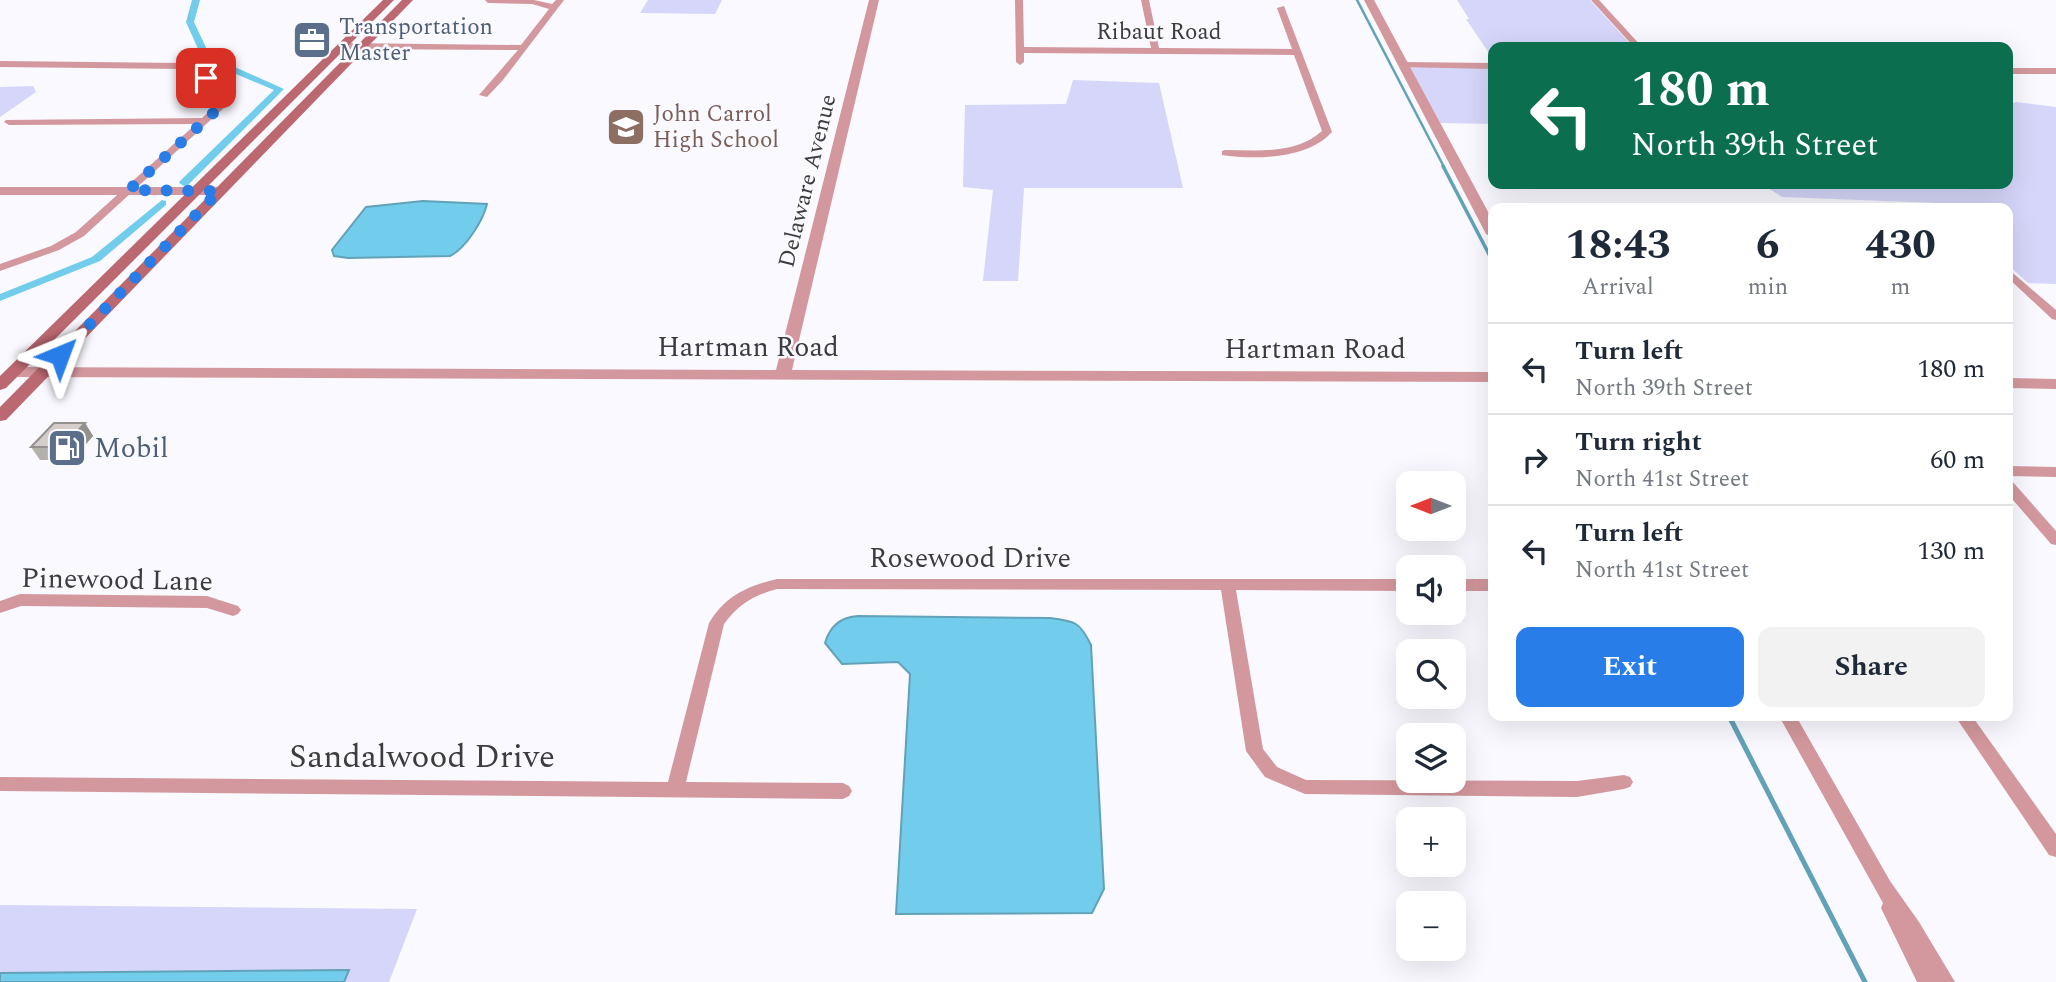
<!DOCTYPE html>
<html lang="en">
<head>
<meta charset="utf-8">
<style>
  body { margin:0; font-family:Spectral,serif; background:#f2f2f3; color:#1f2937; height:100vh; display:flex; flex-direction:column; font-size:26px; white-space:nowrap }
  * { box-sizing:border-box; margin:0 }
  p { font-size:23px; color:#747a83 }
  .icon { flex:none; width:38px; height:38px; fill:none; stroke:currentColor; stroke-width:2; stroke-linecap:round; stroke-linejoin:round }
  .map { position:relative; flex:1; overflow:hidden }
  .sheet { position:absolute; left:1488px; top:203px; width:525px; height:518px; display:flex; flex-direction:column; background:#fff; border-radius:14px; box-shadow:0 7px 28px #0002 }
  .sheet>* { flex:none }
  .banner { position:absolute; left:1488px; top:42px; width:525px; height:147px; border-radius:14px; box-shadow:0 7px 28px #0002; background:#0b6e4f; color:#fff; overflow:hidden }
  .needle { width:46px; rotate:270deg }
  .fabs { position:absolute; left:1396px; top:471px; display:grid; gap:14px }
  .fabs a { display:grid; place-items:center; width:70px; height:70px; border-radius:14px; background:#fff; box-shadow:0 7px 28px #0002; font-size:35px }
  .pin { position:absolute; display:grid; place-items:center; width:60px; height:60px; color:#fff; margin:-30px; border-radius:14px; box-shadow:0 4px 10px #0006 }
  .me { position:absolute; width:77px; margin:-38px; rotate:44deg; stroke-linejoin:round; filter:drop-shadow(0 0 5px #0008) }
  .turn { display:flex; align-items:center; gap:24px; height:147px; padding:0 28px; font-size:32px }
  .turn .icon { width:91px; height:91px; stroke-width:2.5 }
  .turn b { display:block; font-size:49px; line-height:60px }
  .eta { display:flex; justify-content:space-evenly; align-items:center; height:119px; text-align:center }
  .eta b { font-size:42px; font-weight:700; line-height:49px }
  .button { display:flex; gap:14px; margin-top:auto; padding:14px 28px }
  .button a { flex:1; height:80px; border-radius:14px; background:#287de8; color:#fff; font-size:28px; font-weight:700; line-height:80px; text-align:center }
  .button a+a { background:#f2f2f3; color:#1f2937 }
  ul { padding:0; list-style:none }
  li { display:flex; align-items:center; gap:21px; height:91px; padding:0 28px; border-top:2px solid #e0e1e3 }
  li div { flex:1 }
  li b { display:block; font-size:26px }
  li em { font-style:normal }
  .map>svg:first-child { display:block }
  .green { fill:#d5d6f9 }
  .water { fill:#72cdec; stroke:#62a2b8; stroke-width:2 }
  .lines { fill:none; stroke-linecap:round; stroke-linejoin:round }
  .stream-far2 { stroke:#62a2b8; stroke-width:2.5 }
  .stream-far1 { stroke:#62a2b8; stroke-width:3.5 }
  .stream { stroke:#62a2b8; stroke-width:5 }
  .canal { fill:#72cdec; fill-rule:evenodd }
  .minor { fill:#d3989d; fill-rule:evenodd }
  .tertiary { fill:#d3989d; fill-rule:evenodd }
  .secondary { fill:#bb6871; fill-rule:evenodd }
  .wall { fill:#b6b0ad }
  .shaded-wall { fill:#94908d }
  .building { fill:#d4cdc9; stroke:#94908d; stroke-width:2 }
  .route { stroke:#287de8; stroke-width:12; stroke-dasharray:0 21.6 }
  .labels { text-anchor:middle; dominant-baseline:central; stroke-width:5; stroke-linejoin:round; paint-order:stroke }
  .far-service-label { font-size:23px; fill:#4e5e75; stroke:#f9f9ff; text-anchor:start }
  .far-street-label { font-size:23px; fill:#3c3c3f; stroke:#f9f9ff }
  .far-education-label { font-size:23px; fill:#785e54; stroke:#f9f9ff; text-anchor:start }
  .street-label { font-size:28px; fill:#3c3c3f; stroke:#f9f9ff }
  .service-label { font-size:28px; fill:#4e5e75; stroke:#f9f9ff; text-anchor:start }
  .near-street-label { font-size:33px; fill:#3c3c3f; stroke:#f9f9ff }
</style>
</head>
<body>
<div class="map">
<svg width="2056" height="982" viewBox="0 0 2056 982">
  <rect width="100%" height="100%" fill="#f9f9ff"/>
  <g class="green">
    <polygon points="648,0 722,0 715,14 640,13"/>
    <polygon points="1457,0 1590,0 1633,47 1493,47 1493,59 1466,19 1469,19"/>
    <polygon points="1410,67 1493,67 1493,124 1440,123"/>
    <polygon points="1073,80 1159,83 1183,188 1024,188 1018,281 983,281 993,190 963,187 965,105 1066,104"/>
    <polygon points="33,86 36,92 0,117 0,87"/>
    <polygon points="2016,102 2056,107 2056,284 2028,283 2007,264 2007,208 1943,208 1937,203 1782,197 1762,184 2007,184 2007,105"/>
    <polygon points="0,905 417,909 389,982 344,982 349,971 0,973"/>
  </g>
  <g class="water">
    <path d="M423,201L487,204C483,221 465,249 450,256L348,258L334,256L332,250L366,207Z"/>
    <path d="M858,616L1050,618C1075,621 1080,622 1091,645L1104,889L1092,913L896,914L910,674L898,662L842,664L825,643C830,626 840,617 858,616Z"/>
    <polygon points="349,970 344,982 0,982 0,973"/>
  </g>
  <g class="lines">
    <polyline class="stream-far2" points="1357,0 1444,167"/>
    <polyline class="stream-far1" points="1443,166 1493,262"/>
    <polyline class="stream" points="1729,716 1865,982"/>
    <g class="canal">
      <polygon points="192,0 200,0 194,22 210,56 284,89 188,185 184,186 179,183 180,181 274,90 203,60 186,22"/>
      <polygon points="162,200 166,201 166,205 100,261 0,301 0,294 92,257"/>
    </g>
    <g class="minor">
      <polygon points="485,0 534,0 552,4 556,0 564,0 503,80 487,97 479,95 518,50 344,49 340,46 344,43 521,45 549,9 532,4 488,3"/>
      <path d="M1015,0H1023L1024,47L1151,48L1141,0H1149L1159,48L1292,49L1277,8L1284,6L1332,132C1308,159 1255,160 1222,155V151L1225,150C1258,150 1295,155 1322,131L1294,55L1024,53V62L1020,65L1016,62Z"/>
      <polygon points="1591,0 1599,0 1642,47 1634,47"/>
      <path d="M0,61L183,63C203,69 228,81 227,105L84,236L59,250L0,271V264L51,246L76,232L196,124L9,125L4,122L6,120L202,118L217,104C219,84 199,74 182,69L0,67Z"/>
      <polygon points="1404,62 1493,63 1493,69 1401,67 1401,63"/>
      <rect x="2007" y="68" width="49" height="6"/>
      <polygon points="2007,268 2056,310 2056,320 2052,319 2007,277"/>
      <polygon points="2007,466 2056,467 2056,477 2007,476"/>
      <polygon points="2007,479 2012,481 2056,531 2056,545 2051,544 2007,493"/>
      <path d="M777,579H1409V591L1236,590L1263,749L1277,767L1306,780L1577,781L1624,775L1630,777L1633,782L1630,787L1624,789L1577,797L1305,794L1265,777L1246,751L1221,590L777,589C754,595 738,605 724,624L686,782L843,783L849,786L852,791L849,796L843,799L0,791V777L668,782L709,623C725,596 747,586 777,579Z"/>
      <rect x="1454" y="579" width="39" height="12"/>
      <polygon points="20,594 207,596 238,606 241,610 238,614 233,616 207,608 21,606 0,613 0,601"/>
      <polygon points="1779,716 1796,716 1890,881 1919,922 1955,982 1917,982 1881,908 1883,903"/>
      <polygon points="1955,716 1972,716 2056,834 2056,857 2049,855"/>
    </g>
    <g class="tertiary">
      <polygon points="869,0 879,0 792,370 1493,372 1493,382 13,377 5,372 13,367 776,370"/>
      <polygon points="1364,0 1374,0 1493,221 1493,238 1486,234"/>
      <polygon points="0,187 219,187 225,191 219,195 0,195"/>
      <polygon points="2007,378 2056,379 2056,389 2007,388"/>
    </g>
    <g class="secondary">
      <polygon points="383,0 394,0 6,388 0,390 0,376"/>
      <polygon points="402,0 413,0 6,420 0,421 0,407"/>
    </g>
  </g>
  <polygon class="wall" points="85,423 93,436 72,460 40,460 31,447"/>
  <polygon class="shaded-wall" points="85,423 93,436 72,460 63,447"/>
  <polygon class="building" points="54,423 85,423 63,447 31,447"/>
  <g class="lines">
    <path class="route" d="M60,355L219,191L129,190L222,105C226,90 218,86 206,78"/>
  </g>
  <defs>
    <g id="office-square" transform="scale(2.0125)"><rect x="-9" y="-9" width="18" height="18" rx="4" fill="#5c6f8a" stroke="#f9f9ff"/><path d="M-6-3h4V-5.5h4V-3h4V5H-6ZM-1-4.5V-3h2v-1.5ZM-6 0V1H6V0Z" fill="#fff"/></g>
    <g id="school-square" transform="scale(2.0125)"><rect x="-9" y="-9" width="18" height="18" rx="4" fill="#8d6e63" stroke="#f9f9ff"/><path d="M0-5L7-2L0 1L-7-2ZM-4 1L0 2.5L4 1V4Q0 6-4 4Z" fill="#fff"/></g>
    <g id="fuel-square" transform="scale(2.0125)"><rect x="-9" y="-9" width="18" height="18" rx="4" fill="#5c6f8a" stroke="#f9f9ff"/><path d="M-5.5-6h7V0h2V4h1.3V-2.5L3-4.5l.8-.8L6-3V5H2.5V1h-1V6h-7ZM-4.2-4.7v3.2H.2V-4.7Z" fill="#fff"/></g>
  </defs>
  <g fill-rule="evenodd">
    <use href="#office-square" x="312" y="40"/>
    <use href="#school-square" x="626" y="127"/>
    <use href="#fuel-square" x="67" y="448"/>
  </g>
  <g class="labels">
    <g class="far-service-label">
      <text x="339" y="27">Transportation<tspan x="339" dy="26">Master</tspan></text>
    </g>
    <g class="far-street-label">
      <text x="1159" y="32">Ribaut Road</text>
      <text transform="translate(808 181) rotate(-76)">Delaware Avenue</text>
    </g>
    <g class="far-education-label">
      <text x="653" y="114">John Carrol<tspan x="653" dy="26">High School</tspan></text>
    </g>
    <g class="street-label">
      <text x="748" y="347">Hartman Road</text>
      <text x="1315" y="349">Hartman Road</text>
      <text x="970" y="558">Rosewood Drive</text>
      <text transform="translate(117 580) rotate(1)">Pinewood Lane</text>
    </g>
    <g class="service-label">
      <text x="94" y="448">Mobil</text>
    </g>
    <g class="near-street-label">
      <text x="422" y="757">Sandalwood Drive</text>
    </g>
  </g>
</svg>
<div class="fabs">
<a><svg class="needle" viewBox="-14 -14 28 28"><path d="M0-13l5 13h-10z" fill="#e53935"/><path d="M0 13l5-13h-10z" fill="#747a83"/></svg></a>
<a><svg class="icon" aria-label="sound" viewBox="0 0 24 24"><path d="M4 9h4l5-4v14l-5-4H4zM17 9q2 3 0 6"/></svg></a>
<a><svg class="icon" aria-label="search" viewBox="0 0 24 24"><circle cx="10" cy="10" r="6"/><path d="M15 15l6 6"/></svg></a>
<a><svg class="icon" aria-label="layers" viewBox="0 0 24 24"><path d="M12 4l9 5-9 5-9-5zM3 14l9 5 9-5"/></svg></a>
<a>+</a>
<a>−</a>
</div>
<div class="pin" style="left:206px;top:78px;background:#d93025"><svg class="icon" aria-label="arrive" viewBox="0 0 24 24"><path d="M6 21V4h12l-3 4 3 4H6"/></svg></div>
<svg class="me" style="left:60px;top:355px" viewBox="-20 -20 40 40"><path d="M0-17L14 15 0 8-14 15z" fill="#287de8" stroke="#fff" stroke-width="4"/></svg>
<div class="banner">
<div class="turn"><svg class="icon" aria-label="left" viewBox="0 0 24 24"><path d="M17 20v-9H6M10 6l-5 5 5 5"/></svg><div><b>180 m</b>North 39th Street</div></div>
</div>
<section class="sheet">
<div class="eta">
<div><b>18:43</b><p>Arrival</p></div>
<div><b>6</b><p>min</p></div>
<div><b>430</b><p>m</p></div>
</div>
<ul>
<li><svg class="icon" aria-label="left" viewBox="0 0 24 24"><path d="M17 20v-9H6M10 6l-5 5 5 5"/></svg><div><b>Turn left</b><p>North 39th Street</p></div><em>180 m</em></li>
<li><svg class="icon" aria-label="right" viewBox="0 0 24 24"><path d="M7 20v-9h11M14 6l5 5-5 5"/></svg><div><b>Turn right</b><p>North 41st Street</p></div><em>60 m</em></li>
<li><svg class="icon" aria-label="left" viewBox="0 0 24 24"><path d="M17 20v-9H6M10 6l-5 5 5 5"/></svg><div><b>Turn left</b><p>North 41st Street</p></div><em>130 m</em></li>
</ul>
<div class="button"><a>Exit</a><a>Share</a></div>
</section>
</div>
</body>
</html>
